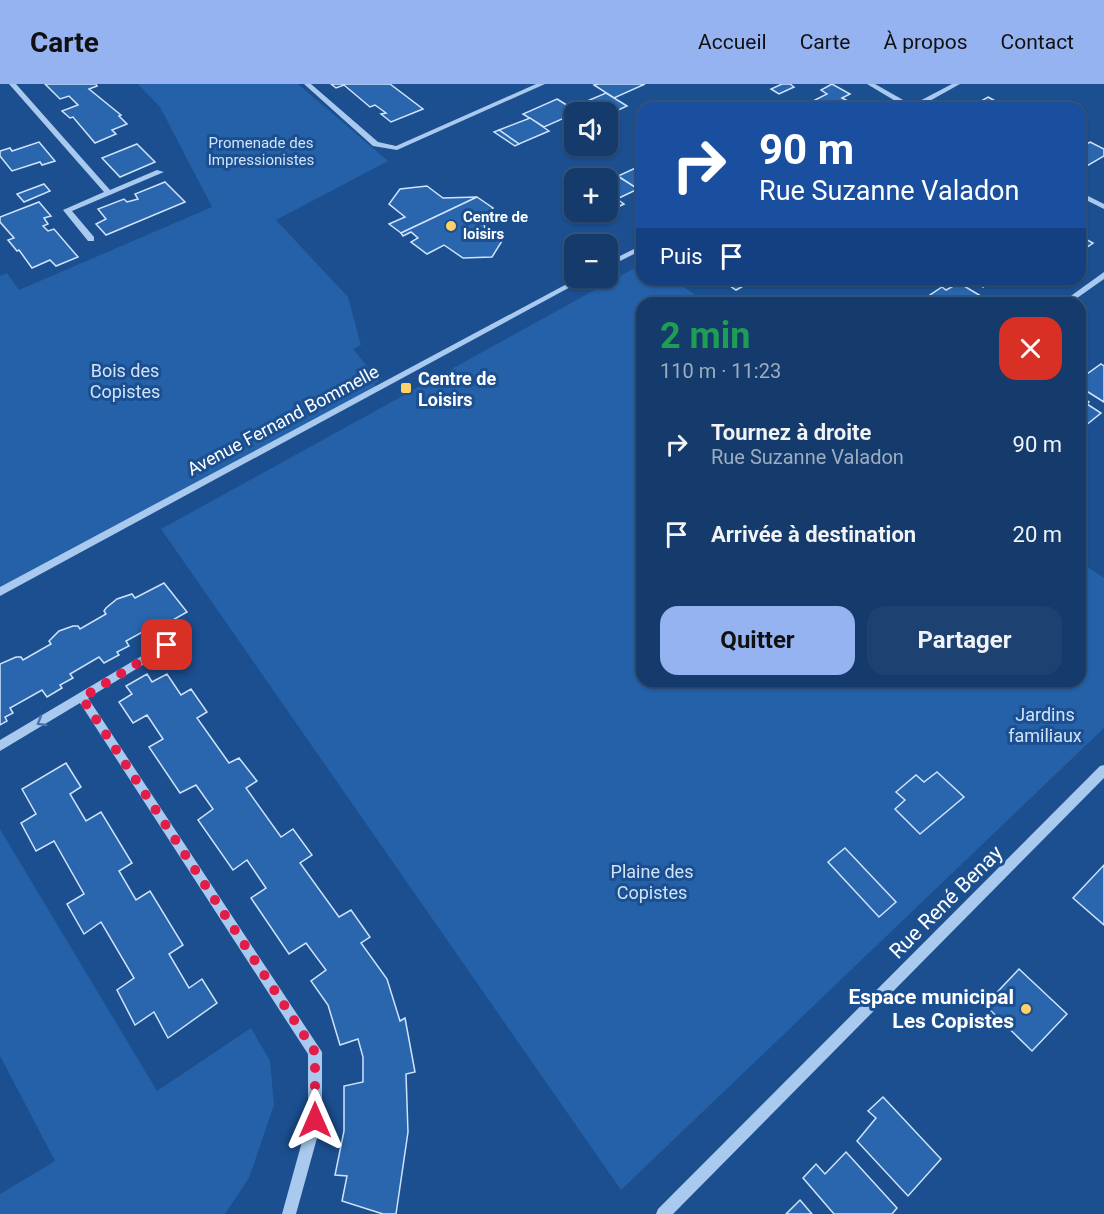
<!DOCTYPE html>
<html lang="fr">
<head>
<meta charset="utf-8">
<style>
  body { margin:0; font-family:Roboto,sans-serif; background:#1d4271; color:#f1f3f6; height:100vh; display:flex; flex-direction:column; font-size:22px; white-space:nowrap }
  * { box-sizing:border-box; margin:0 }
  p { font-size:20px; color:#9dadc1 }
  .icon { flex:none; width:33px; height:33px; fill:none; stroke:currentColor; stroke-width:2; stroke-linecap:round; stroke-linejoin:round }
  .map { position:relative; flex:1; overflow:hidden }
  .panel { position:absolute; left:636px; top:213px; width:450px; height:390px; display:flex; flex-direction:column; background:#143b6b; border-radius:18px; box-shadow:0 2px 4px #0004,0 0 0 2px #33557e }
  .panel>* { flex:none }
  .hud { position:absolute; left:636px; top:18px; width:450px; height:183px; border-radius:18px; box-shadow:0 2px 4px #0004,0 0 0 2px #33557e; background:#1a4fa0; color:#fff; overflow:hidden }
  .buttons { position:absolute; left:564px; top:18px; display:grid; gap:12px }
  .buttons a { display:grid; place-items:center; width:54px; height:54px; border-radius:12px; background:#143b6b; box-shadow:0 2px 4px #0004,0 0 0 2px #33557e; font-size:30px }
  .pin { position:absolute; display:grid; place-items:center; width:51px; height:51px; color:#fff; margin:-26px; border-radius:12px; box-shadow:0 3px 9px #0006 }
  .me { position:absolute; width:66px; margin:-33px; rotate:0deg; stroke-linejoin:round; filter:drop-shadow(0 0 4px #0008) }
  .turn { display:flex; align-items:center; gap:21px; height:126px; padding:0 24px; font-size:27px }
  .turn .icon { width:78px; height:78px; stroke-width:2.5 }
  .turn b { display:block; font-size:42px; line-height:51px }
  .then { display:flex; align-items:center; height:57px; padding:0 24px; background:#0003; gap:12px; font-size:22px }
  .round { display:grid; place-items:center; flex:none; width:63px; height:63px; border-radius:18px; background:#1d4271 }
  .headline { display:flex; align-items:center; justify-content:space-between; height:102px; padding:0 24px }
  h1 { font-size:36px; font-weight:700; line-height:45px; color:#1e9e55 }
  .action { display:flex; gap:12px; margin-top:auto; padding:12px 24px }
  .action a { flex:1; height:69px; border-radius:18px; background:#95b2f1; color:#111; font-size:24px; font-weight:700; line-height:69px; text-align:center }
  .action a+a { background:#1d4271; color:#f1f3f6 }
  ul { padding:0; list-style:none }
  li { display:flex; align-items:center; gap:18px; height:90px; padding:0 24px }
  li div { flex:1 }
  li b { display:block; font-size:22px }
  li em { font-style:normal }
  header { display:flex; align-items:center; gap:36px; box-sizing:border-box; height:84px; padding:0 30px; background:#95b2f1; color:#111 }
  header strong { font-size:28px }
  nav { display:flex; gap:33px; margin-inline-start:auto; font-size:21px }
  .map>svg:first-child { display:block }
  .green { fill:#2461a8 }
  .building { fill:#2a66ad; stroke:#cfe3fa; stroke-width:1.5 }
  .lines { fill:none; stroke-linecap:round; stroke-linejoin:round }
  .minor { fill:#a9c9ee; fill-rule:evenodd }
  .oneway { stroke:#4674ac }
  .route { stroke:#e11d48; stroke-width:10; stroke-dasharray:0 18 }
  .poi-dot { fill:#ffd166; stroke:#1b4f8f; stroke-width:2 }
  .labels { text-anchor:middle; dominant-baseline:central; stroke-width:6; stroke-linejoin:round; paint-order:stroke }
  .far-park-label { font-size:15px; fill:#cfe3fa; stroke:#1b4f8f }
  .far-poi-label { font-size:15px; font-weight:bold; fill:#fff; stroke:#1b4f8f; text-anchor:start }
  .park-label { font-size:18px; fill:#cfe3fa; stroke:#1b4f8f }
  .poi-label { font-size:18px; font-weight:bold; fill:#fff; stroke:#1b4f8f; text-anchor:start }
  .street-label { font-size:18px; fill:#fff; stroke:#1b4f8f }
  .near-street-label { font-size:21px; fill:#fff; stroke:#1b4f8f }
  .near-poi-label { font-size:21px; font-weight:bold; fill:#fff; stroke:#1b4f8f; text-anchor:end }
</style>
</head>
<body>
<header>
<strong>Carte</strong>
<nav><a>Accueil</a><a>Carte</a><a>À propos</a><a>Contact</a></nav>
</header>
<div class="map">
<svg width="1104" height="1130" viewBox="0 0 1104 1130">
  <rect width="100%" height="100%" fill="#1b4f8f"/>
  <g class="green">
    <polygon points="138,0 298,0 388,77 276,136 348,213 361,261 353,265 379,297 374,300 377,303 0,503 0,192 7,189 19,206 212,123 160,23"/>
    <polygon points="642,180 642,195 672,195 707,219 642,219 642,597 1080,597 1080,478 1104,494 1104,644 621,1106 161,445"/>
    <polygon points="0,745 157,1007 251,944 270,977 274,1021 249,1094 225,1130 0,1130 0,1110 55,1077 0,972"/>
  </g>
  <g class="building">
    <polygon points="45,0 96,0 97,2 89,5 121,31 119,32 127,40 112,46 116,50 95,59 73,33 70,34 62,27 78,21 69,12 60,15"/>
    <polygon points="331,0 390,0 423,25 391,38 381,30 386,29 375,21 370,23 344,1 336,4"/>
    <polygon points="598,0 645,0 614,14 594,1"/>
    <polygon points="782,0 790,0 794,3 779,10 771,5"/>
    <polygon points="832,0 850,10 842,14 852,19 843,24 825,24 813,17 827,10 821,6"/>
    <polygon points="606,9 627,22 608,31 608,28 585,28 575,22"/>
    <polygon points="988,13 1008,24 969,24"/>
    <polygon points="557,15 578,28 544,43 523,30"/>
    <polygon points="530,34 549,47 519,60 499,46"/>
    <polygon points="499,46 519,60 515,62 494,48"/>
    <polygon points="39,58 55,77 42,81 40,78 12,87 0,72 0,67 10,64 12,67"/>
    <polygon points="1090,58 1104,65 1104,72 1080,86 1080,64"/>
    <polygon points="137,60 155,78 120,93 102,74"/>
    <polygon points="642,81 642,108 618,92"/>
    <polygon points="579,89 587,94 574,94 574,104 564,96"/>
    <polygon points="616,91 638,105 617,115 624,120 609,127 608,95"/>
    <polygon points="165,98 185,118 106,151 96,140 106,135 98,125 124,115 127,118 138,115 135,110"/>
    <polygon points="44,100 50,107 24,118 17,110"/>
    <polygon points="427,102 443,114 477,113 401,149 389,140 405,133 389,120 400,105"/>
    <polygon points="477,113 493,124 484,139 485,145 502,157 492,173 463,174 444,161 427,170 411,158 418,154 411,148 403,152 401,149"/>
    <polygon points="39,118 51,132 44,134 48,140 43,142 48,147 54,145 78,173 56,182 50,176 32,184 19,166 17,167 8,156 14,154 0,138 0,133"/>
    <polygon points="1080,152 1093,159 1080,168"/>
    <polygon points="720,195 756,195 736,206"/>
    <polygon points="970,195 995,195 983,203"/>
    <polygon points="959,199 986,215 980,219 943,219 930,211 942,203 946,206"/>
    <polygon points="1101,280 1104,282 1104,318 1080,303 1080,295"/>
    <polygon points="1081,313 1089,318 1087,320 1101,329 1080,346"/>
    <polygon points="164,499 187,528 171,537 174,540 160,548 155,541 126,557 129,562 117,568 119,571 104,579 99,573 70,590 73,594 60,601 62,604 47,613 42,606 10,624 13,629 5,633 7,637 0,641 0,580 16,573 21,573 23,576 51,560 49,557 59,547 73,542 78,542 80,545 106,530 104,527 106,524 117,515 132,510 135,514"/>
    <polygon points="147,590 152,598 167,590 181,611 191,605 207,628 197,634 229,679 239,674 257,697 246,704 281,753 293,745 312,771 300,779 339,833 351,826 370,853 361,859 387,895 400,937 405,934 415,988 406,990 408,1048 396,1130 383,1130 342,1117 347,1092 335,1091 344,1047 344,1002 363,998 363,973 358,955 340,961 328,921 311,897 326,886 306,859 289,870 251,814 266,804 247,776 233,786 198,736 213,725 196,701 180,709 149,663 163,655 147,631 133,639 119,618 132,610 126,602"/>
    <polygon points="66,679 81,703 70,710 86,737 101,728 132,779 119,787 136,816 150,807 183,861 169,870 189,904 202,895 217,919 168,954 154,928 135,941 117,906 134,894 101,838 84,850 67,820 84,810 54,757 36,767 21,739 36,730 22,705"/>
    <polygon points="937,688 964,713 920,750 895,725 905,716 896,708 916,691 924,698"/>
    <polygon points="845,764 896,818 879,833 828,778"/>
    <polygon points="1104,781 1104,841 1073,814"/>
    <polygon points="1019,885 1067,930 1032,967 985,921"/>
    <polygon points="883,1013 941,1075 908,1112 857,1057 876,1034 868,1027"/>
    <polygon points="846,1068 897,1124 892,1130 834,1130 803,1094 816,1080 825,1090"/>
    <polygon points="800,1116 812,1130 786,1130"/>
  </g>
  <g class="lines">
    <g class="minor">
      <polygon points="9,0 16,0 110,106 157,86 164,88 72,127 94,153 94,157 88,157 63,126 104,108"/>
      <polygon points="304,0 311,0 378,58 396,62 536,0 545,0 397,66 373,62"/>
      <polygon points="867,0 875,0 912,21 952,0 960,0 917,24 907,24"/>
      <polygon points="1080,108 1104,120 1104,125 1080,113"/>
      <polygon points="642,161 642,166 608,183 608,178"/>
      <polygon points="1104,188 1104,195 1070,219 1061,219"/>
      <polygon points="578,194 587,194 0,512 0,503"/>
      <polygon points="167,557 171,558 172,561 171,564 88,614 322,968 322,1036 296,1130 282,1130 308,1036 308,970 80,619 0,667 0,656"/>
      <polygon points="1104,681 1104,694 673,1130 656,1130 658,1125 1100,682"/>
    </g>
  </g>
  <defs><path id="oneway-chevron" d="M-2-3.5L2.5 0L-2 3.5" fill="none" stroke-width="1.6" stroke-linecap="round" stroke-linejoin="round" transform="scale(1.5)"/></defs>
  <use class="oneway" href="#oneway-chevron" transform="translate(41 638) rotate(150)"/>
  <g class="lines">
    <polyline class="route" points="167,561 82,614 315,968 315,1036"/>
  </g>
  <g class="poi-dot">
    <circle cx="451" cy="142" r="6"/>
    <rect x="400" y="298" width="12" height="12" rx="3"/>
    <circle cx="1026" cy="925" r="6"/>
  </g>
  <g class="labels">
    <g class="far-park-label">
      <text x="261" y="59">Promenade des<tspan x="261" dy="17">Impressionistes</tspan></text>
    </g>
    <g class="far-poi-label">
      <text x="463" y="133">Centre de<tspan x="463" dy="17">loisirs</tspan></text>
    </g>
    <g class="park-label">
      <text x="125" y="286">Bois des<tspan x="125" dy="21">Copistes</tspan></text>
      <text x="1045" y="630">Jardins<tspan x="1045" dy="21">familiaux</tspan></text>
      <text x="652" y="787">Plaine des<tspan x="652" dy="21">Copistes</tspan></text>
    </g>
    <g class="poi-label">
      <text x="418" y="294">Centre de<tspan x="418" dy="21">Loisirs</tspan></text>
    </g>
    <g class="street-label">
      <text transform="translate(283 336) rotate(-28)">Avenue Fernand Bommelle</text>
    </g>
    <g class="near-street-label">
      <text transform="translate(946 818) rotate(-45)">Rue René Benay</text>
    </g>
    <g class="near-poi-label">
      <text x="1014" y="913">Espace municipal<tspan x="1014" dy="24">Les Copistes</tspan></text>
    </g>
  </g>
</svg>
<div class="buttons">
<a><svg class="icon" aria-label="sound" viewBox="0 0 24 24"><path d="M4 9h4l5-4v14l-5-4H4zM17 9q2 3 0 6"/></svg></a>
<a>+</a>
<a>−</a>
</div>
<div class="pin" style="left:167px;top:561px;background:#d93025"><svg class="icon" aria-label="arrive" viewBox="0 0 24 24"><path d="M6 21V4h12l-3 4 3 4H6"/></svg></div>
<svg class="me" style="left:315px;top:1036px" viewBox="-20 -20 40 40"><path d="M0-17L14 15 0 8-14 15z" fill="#e11d48" stroke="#fff" stroke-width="4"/></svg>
<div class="hud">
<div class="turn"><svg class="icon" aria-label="right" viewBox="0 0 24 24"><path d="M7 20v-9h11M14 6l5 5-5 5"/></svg><div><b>90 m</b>Rue Suzanne Valadon</div></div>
<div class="then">Puis<svg class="icon" aria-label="arrive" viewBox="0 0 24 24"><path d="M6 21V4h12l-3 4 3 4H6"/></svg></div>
</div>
<section class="panel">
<div class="headline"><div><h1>2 min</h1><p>110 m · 11:23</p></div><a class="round" style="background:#d93025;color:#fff"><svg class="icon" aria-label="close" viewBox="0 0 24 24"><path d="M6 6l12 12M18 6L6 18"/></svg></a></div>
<ul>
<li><svg class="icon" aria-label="right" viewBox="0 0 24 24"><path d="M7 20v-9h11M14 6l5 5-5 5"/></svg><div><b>Tournez à droite</b><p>Rue Suzanne Valadon</p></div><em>90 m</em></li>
<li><svg class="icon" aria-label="arrive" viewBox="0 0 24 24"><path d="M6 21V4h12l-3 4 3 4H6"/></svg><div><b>Arrivée à destination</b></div><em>20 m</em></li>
</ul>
<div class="action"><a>Quitter</a><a>Partager</a></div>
</section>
</div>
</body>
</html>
